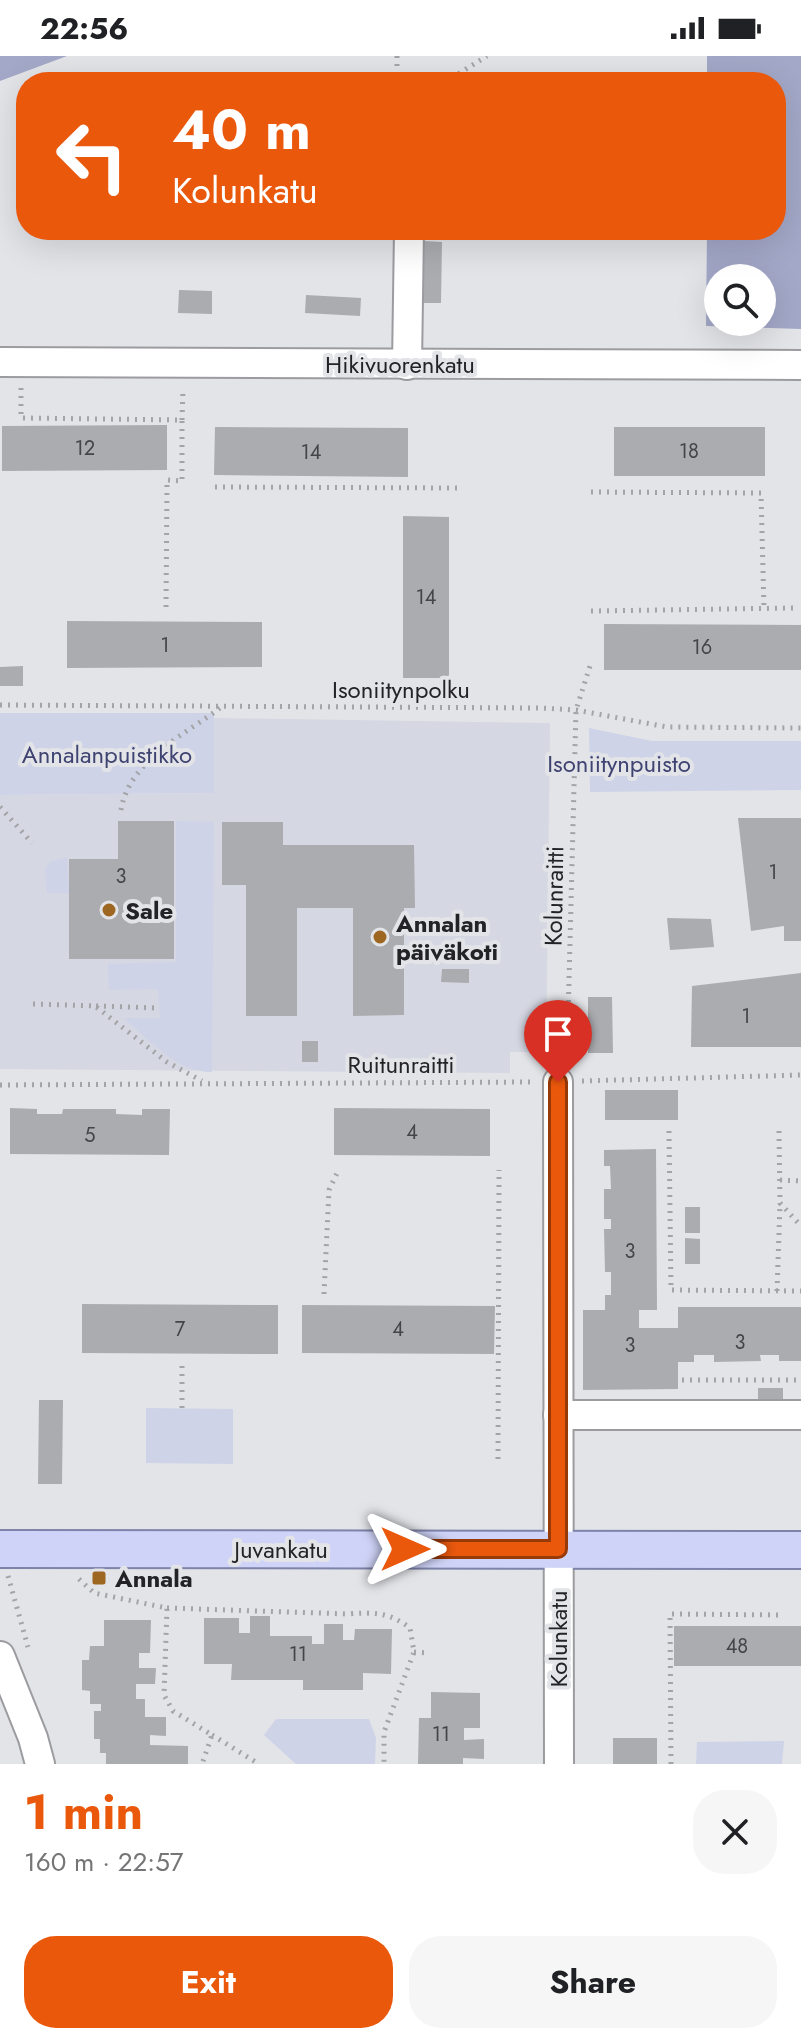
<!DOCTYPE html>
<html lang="en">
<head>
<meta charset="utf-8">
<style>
  body { margin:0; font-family:Jost,sans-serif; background:#f6f6f6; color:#202124; height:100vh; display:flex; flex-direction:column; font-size:30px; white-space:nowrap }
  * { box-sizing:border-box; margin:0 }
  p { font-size:26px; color:#757577 }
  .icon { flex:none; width:44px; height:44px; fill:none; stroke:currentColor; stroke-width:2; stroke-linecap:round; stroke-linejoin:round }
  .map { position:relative; height:1708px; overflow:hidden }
  .sheet { display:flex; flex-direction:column; background:#fff; flex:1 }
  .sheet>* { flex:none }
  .banner { position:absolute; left:16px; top:16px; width:770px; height:168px; border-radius:32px; box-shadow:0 8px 32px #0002; background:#ea580c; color:#fff; overflow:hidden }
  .tools { position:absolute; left:704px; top:208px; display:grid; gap:16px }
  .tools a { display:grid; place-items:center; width:72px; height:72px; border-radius:50%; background:#fff; box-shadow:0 8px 32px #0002; font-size:40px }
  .pin { position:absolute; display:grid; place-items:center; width:68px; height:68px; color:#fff; margin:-82px -34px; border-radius:50% 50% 50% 0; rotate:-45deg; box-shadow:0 0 8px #0007 }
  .pin .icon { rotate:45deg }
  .me { position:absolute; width:88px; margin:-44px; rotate:90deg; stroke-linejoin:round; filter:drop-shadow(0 0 6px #0008) }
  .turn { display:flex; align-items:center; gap:28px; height:168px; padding:0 24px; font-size:36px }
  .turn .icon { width:104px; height:104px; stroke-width:2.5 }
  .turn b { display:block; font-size:56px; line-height:68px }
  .round { display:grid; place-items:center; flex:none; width:84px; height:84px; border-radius:32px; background:#f6f6f6 }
  .summary { display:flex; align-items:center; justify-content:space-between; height:136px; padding:0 24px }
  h1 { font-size:48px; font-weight:700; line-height:60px; color:#ea580c }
  .primary-button { display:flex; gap:16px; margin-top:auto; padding:16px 24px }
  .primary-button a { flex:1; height:92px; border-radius:32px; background:#ea580c; color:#fff; font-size:32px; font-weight:700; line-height:92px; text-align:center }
  .primary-button a+a { background:#f6f6f6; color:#202124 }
  .status { display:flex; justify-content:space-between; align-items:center; height:56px; padding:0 40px; background:#fff; direction:ltr }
  .status svg { height:22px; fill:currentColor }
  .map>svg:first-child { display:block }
  .built { fill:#d5d7e2 }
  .green { fill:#cfd3e8 }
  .forest { fill:#a3a8c8; fill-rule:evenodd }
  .building { fill:#abacb0 }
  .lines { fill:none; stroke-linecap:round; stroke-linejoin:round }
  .minor-casing { stroke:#9c9ca0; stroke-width:32 }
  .major-casing { stroke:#7e83aa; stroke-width:40 }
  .path { stroke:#a3a4a7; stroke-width:5; stroke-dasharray:2 6; stroke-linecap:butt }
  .minor { stroke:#fff; stroke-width:28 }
  .major { stroke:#cfd3f7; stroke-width:36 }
  .route-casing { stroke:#983908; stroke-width:20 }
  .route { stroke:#ea580c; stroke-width:14 }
  .poi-dot { fill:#9d6721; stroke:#e3e4e8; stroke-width:3 }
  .labels { text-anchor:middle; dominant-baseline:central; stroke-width:8; stroke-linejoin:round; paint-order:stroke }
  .number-label { font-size:20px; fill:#454548 }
  .street-label { font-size:24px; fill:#232325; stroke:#e3e4e8 }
  .park-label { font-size:24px; fill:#3f4371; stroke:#e3e4e8 }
  .poi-label { font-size:24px; font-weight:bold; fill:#232325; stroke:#e3e4e8; text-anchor:start }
</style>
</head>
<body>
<div class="status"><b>22:56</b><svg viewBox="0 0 49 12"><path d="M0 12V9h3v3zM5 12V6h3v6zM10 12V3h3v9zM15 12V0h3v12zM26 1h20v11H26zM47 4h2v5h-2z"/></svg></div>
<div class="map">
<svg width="801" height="1708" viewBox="0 0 801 1708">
  <rect width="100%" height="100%" fill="#e3e4e8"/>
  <polygon class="built" points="214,662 550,667 546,996 510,996 510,1017 0,1013 0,739 214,737"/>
  <g class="green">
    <polygon points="0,657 214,657 214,737 0,739"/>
    <polygon points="589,672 652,685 801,685 801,734 590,736"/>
    <path d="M176,765L214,766L212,1016C176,1016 150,984 124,962H160L158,933L109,934L108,908L176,906Z"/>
    <polygon points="67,801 69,837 47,837 45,813 51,805"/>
    <polygon points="146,1352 233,1353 233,1408 146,1407"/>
    <polygon points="276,1663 369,1663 376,1682 375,1708 296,1708 264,1679"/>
    <polygon points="784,1685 782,1708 696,1708 697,1686"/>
  </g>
  <g class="forest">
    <polygon points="0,0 67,0 0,25"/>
    <path d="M707,0H801V273L706,270L707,174H776V26H707ZM718,222H762V266H718Z"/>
  </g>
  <g class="building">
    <polygon points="424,185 442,186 441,247 423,247"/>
    <polygon points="179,234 212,235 212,258 178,257"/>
    <polygon points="306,239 361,242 360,260 305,257"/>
    <polygon points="167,369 167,414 2,415 2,370"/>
    <polygon points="215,371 408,372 408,421 214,419"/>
    <rect x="614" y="371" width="151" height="49"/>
    <polygon points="403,460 449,461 449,622 403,622"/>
    <polygon points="67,565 262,566 262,611 67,612"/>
    <polygon points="604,568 801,569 801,614 604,614"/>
    <polygon points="23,610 23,630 0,630 0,611"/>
    <polygon points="738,762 801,762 801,885 784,885 784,870 751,875"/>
    <polygon points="118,765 174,765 174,903 69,903 69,803 118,803"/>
    <polygon points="222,766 283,766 283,789 414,789 415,852 404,852 404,959 353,960 353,852 297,852 297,960 246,960 246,829 222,829"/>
    <polygon points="667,862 711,863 714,891 670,894"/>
    <polygon points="442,913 469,913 469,927 441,926"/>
    <polygon points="801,917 801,991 691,991 692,930"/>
    <polygon points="588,941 612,941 613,997 588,997"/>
    <rect x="302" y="985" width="16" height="21"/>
    <rect x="605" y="1034" width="73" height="30"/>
    <polygon points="10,1052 37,1053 37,1058 62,1058 63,1053 116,1053 116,1058 142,1059 142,1053 170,1053 169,1099 10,1098"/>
    <polygon points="334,1052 490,1053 490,1100 334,1099"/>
    <polygon points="656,1093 657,1254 639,1254 639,1272 678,1272 678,1251 801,1251 801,1305 779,1305 779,1299 760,1299 761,1305 714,1306 714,1299 694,1299 694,1306 678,1306 678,1333 583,1334 583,1254 605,1254 605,1239 611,1239 611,1216 605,1216 604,1173 611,1173 611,1163 604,1163 604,1133 611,1133 610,1110 604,1110 604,1094"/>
    <rect x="685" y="1151" width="15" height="26"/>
    <polygon points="685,1182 700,1183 700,1208 685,1208"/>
    <polygon points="82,1248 278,1249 278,1298 82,1297"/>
    <polygon points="302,1249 495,1250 494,1298 302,1297"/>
    <rect x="758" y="1332" width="25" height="12"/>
    <polygon points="39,1344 63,1344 62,1428 38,1428"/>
    <polygon points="250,1560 270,1560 270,1580 312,1580 312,1588 324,1588 324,1568 343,1568 343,1584 354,1584 355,1573 392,1573 391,1618 363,1617 363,1634 303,1634 303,1624 231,1624 232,1608 204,1608 204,1562 239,1562 239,1577 250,1577"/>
    <polygon points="104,1564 151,1564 150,1597 139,1597 139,1612 156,1612 155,1628 136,1628 136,1643 145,1643 145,1661 166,1661 166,1680 150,1679 150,1689 188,1690 188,1708 106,1708 106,1697 100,1697 100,1683 94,1683 94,1655 101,1655 101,1648 90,1648 90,1635 82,1634 82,1604 89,1604 90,1590 104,1590"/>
    <rect x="674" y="1570" width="127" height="40"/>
    <polygon points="431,1636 480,1637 480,1672 464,1672 464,1684 484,1683 484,1703 463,1702 463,1708 418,1708 419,1662 431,1662"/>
    <rect x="613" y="1682" width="44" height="26"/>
  </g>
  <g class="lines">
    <g class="minor-casing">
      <g id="minor">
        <polyline points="0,306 801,309"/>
        <polyline points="407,309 409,174"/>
        <polyline points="558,1026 559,1708"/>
        <polyline points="558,1359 801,1359"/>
        <polyline points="0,1600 33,1682 40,1708"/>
      </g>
    </g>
    <g class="major-casing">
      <polyline id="major" points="0,1493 801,1494"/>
    </g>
    <g class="path">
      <polyline points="397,0 397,26"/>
      <polyline points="445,26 487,0"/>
      <polyline points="21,332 21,362 182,364 182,425 167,424 166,552"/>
      <polyline points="182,364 183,333"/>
      <polyline points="215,431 457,432"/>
      <polyline points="591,436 761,437 764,553"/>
      <polyline points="591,555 793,552"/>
      <polyline points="0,649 541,652 576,654 667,671 801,672"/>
      <polyline points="0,751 32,787"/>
      <path d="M121,754C129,705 184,679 220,652"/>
      <polyline points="33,948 95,950 167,1006 202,1025"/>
      <polyline points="96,950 157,952"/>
      <polyline points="567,1002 576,654 590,610"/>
      <polyline points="582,1025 801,1019"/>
      <polyline points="0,1029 532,1026"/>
      <polyline points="669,1075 671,1234 801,1235"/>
      <polyline points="779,1075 780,1147 801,1170"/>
      <polyline points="780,1124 801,1125"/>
      <polyline points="777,1235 780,1148"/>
      <polyline points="324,1238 329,1134 338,1115"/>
      <polyline points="182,1310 182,1352"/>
      <polyline points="682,1324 801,1324"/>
      <polyline points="498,1403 499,1114"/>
      <polyline points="8,1520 28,1591"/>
      <polyline points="79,1523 94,1537 167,1552 164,1639 173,1655 212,1679 202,1708"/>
      <path d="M167,1552L348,1558C373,1556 389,1556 410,1572L414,1596L384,1676V1708"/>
      <polyline points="414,1596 429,1597"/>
      <polyline points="212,1679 259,1708"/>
      <polyline points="671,1708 670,1558 783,1559"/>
    </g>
    <use href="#minor" class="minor"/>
    <use href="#major" class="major"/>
  </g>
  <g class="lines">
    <g class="route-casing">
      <polyline id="route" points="405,1493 558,1493 558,1026"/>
    </g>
    <use href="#route" class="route"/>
  </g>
  <g class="poi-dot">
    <circle cx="109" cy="854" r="8"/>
    <circle cx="380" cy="881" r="8"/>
    <rect x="91" y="1514" width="16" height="16" rx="4"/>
  </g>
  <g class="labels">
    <g class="number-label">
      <text x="85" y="392">12</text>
      <text x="689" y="395">18</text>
      <text x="311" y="396">14</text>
      <text x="426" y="541">14</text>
      <text x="165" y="589">1</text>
      <text x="702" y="591">16</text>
      <text x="773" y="816">1</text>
      <text x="121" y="820">3</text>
      <text x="746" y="960">1</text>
      <text x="412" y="1076">4</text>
      <text x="90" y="1079">5</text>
      <text x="630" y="1195">3</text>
      <text x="180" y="1273">7</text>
      <text x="398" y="1273">4</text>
      <text x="740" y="1286">3</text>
      <text x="630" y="1289">3</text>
      <text x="737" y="1590">48</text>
      <text x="298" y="1598">11</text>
      <text x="441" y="1678">11</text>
    </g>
    <g class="street-label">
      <text x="400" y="308">Hikivuorenkatu</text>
      <text x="401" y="633">Isoniitynpolku</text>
      <text transform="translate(554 840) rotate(-89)">Kolunraitti</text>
      <text x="401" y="1008">Ruitunraitti</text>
      <text x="281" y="1493">Juvankatu</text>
      <text transform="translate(558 1583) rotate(-90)">Kolunkatu</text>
    </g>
    <g class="park-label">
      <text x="107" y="698">Annalanpuistikko</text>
      <text x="619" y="707">Isoniitynpuisto</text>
    </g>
    <g class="poi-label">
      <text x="125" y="854">Sale</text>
      <text x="396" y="867">Annalan<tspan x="396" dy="28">päiväkoti</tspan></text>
      <text x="115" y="1522">Annala</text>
    </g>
  </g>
</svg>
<div class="tools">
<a><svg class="icon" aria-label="search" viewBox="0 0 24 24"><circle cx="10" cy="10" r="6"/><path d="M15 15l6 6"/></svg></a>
</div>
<div class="pin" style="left:558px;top:1026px;background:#d93025"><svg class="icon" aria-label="arrive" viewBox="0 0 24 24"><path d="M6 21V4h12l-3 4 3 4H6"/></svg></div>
<svg class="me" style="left:405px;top:1493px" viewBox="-20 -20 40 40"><path d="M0-17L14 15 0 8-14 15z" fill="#ea580c" stroke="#fff" stroke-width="4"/></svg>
<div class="banner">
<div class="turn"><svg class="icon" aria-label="left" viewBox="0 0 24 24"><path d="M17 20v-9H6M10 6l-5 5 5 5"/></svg><div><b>40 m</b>Kolunkatu</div></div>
</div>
</div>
<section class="sheet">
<div class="summary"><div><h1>1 min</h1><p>160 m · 22:57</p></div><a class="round"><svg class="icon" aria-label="close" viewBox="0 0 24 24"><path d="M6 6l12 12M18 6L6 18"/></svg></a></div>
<div class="primary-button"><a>Exit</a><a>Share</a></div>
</section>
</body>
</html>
